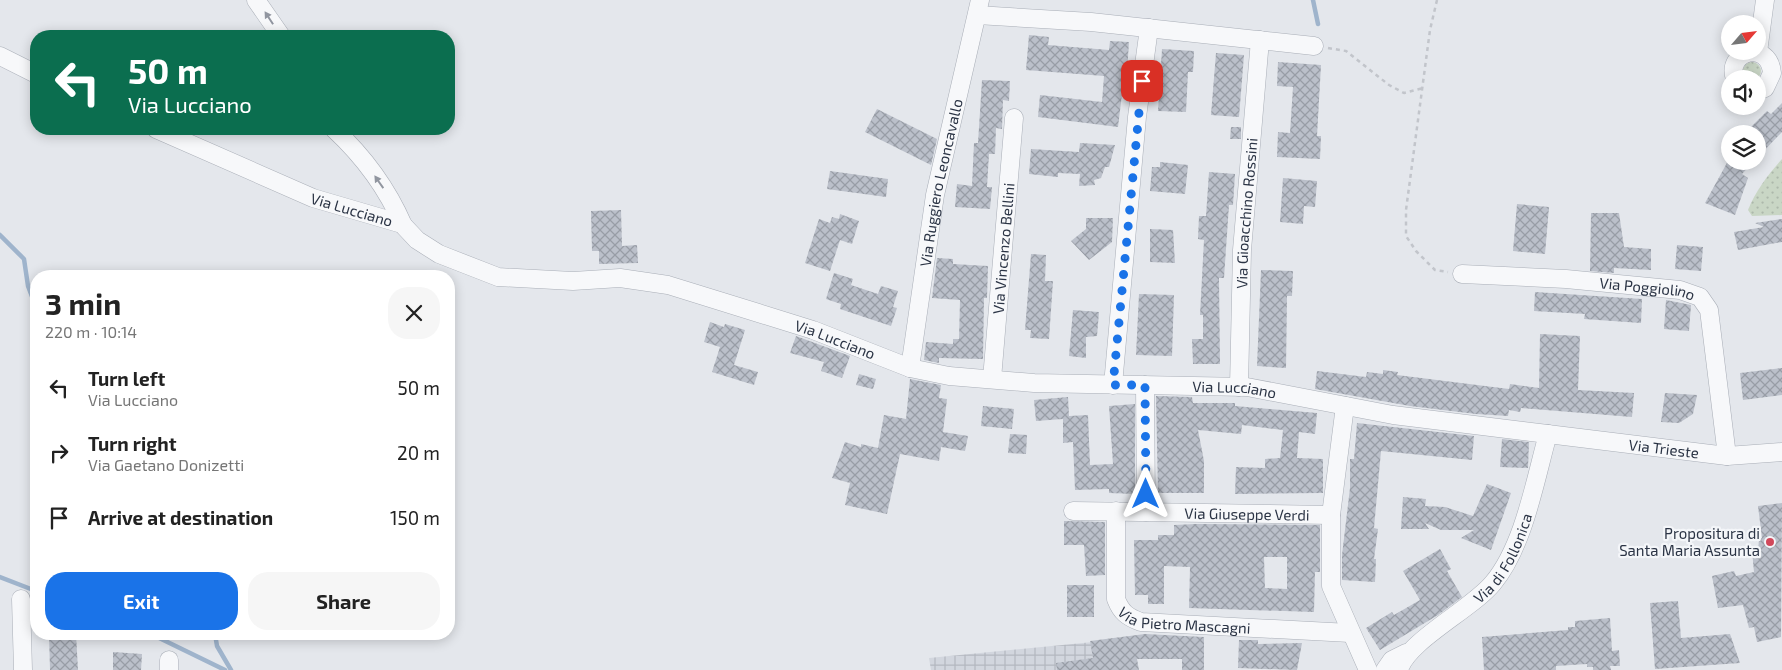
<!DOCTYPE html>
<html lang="en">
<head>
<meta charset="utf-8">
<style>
  body { margin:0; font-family:"Exo 2",sans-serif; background:#f6f6f6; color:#222; height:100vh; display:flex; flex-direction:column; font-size:19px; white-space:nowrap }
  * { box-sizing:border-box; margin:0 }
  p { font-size:16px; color:#767676 }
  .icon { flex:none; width:28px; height:28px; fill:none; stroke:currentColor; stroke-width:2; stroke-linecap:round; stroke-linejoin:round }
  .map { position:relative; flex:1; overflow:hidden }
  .drawer { position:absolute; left:30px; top:270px; width:425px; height:370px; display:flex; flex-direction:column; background:#fff; border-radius:20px; box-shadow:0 2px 12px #0003 }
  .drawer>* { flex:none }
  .hud { position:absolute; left:30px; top:30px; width:425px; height:105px; border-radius:20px; box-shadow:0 2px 12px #0003; background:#0b6e4f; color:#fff; overflow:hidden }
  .needle { width:32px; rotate:62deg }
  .controls { position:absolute; left:1721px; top:15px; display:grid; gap:10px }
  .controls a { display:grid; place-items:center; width:45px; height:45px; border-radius:50%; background:#fff; box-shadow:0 2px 12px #0003; font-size:25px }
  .pin { position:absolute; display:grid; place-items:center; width:42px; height:42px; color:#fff; margin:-21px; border-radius:10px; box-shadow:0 2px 8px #0006 }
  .me { position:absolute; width:55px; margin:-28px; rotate:0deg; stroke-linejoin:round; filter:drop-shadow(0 0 4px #0008) }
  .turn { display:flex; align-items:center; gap:18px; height:105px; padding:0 15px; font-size:22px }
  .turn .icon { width:65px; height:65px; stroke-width:2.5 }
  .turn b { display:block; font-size:35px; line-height:42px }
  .round { display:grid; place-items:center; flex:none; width:52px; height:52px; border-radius:20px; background:#f6f6f6 }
  .head { display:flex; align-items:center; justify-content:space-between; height:85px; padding:0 15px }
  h1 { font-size:30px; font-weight:700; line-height:38px }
  .primary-button { display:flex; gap:10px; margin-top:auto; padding:10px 15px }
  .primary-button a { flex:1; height:58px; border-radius:20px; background:#1a73e8; color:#fff; font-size:20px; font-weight:700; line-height:58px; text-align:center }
  .primary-button a+a { background:#f6f6f6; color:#222 }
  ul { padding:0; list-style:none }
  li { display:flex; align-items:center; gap:15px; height:65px; padding:0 15px }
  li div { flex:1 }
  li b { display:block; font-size:19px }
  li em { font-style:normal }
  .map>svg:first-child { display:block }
  .industrial { fill:url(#industrial-grid) }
  .grass { fill:url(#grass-dots) }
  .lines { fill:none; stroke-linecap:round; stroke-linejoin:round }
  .stream { stroke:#9fb4cc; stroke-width:4.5 }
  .building { fill:url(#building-cross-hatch); fill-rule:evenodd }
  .minor-casing { stroke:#a9aeb7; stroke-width:19 }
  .path { stroke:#c2c5cb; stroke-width:2.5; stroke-dasharray:4 4; stroke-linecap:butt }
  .minor { stroke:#f7f8fa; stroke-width:18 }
  .oneway { fill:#9196a0 }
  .route { stroke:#1a73e8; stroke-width:9; stroke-dasharray:0 16.2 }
  .poi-dot { fill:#d1495b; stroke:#f4f6f9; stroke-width:2 }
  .labels { text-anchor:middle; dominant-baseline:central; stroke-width:4.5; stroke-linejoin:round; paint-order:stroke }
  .street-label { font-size:15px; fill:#2b3445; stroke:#f4f6f9 }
  .poi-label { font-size:15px; fill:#2b3445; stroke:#f4f6f9; text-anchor:end }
</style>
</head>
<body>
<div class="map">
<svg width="1782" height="670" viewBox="0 0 1782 670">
  <defs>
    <pattern id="industrial-grid" width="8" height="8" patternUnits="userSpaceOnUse" patternTransform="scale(1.25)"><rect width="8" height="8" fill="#d2d6de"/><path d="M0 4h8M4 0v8" fill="none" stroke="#b4b8c0"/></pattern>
    <pattern id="grass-dots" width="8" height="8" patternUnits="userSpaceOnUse" patternTransform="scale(1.25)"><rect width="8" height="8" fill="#c9d6c5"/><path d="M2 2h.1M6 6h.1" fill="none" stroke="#adb8ab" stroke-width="1.8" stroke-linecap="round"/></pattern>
    <pattern id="building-cross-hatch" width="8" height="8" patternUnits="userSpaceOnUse" patternTransform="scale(1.25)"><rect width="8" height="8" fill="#bbc0ca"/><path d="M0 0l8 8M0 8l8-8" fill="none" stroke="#989da6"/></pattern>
  </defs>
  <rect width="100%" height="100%" fill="#e4e7ec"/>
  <polygon class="industrial" points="1134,638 1138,670 931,670 929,658"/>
  <g class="grass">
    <circle cx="1752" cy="71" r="9"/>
    <path d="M1782,159V215L1752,216L1748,210C1756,190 1768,175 1782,159Z"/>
  </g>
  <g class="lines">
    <g class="stream">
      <polyline points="1313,0 1318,24"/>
      <polyline points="0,235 24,259 28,286 36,307"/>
      <polyline points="0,577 36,591"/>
      <polyline points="151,634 225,670"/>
      <polyline points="215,634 217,646 231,670"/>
    </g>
  </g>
  <g class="building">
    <polygon points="1029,35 1049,37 1048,45 1109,50 1110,41 1129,42 1126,87 1123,86 1118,127 1038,117 1040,95 1102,102 1104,76 1026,70"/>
    <polygon points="1162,49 1194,51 1193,72 1188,72 1186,112 1158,111"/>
    <polygon points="1216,53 1244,55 1239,117 1211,115"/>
    <polygon points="1278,62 1321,65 1317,136 1321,136 1320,159 1277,157 1278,132 1290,133 1293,87 1277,86"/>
    <polygon points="982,80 1010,81 1009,101 1003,100 1002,129 996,128 995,154 989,154 987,187 992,187 990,209 955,207 957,184 972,186 974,143 978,143"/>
    <polygon points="1782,103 1782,132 1758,157 1758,134 1744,134 1767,111 1771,114"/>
    <polygon points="877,109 937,139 931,165 865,132"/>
    <polygon points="1231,127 1241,127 1241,139 1230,139"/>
    <polygon points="1080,143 1115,145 1109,167 1105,167 1101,178 1094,180 1095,185 1079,186 1080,174 1058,173 1058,177 1029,174 1031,149 1079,152"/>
    <polygon points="1728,161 1754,161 1742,174 1748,178 1735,215 1705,203"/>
    <polygon points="1160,162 1188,165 1185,194 1150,191 1152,167 1160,167"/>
    <polygon points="830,171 888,179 886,197 827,189"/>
    <polygon points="1209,172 1235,174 1233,205 1229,205 1224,278 1219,278 1220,364 1193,364 1192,339 1203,339 1203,315 1200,315 1204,240 1198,239 1199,216 1206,216"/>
    <polygon points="1283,178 1317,181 1315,207 1304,206 1303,224 1280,222"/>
    <polygon points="1517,204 1549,207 1545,254 1513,251"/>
    <polygon points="621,210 622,246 637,245 638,263 599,264 599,251 592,251 591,211"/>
    <polygon points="1591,213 1619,213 1624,247 1651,249 1651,270 1614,268 1614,273 1590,271"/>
    <polygon points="840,214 859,221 852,244 840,240 830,271 805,263 819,219 830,223 832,217 839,219"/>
    <polygon points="1086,218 1113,218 1112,242 1089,260 1071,241 1086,229"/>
    <polygon points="1782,219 1782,242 1738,250 1734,232 1764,227 1755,223"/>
    <polygon points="1150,229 1173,230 1175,263 1150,262"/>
    <polygon points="1677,245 1703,247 1701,271 1675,269"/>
    <polygon points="1031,254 1046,255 1045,281 1053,281 1049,339 1030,338 1031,330 1025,330"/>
    <polygon points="937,258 953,259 953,264 988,266 987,298 984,298 983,359 939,358 939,363 924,360 926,342 953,344 953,339 959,339 960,300 932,298"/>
    <polygon points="1261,270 1293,271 1292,296 1287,296 1286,368 1257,366"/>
    <polygon points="834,273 853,279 851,285 878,294 881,286 898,291 893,307 897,308 891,326 840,309 841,304 826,299"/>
    <polygon points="1535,292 1642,299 1641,323 1584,319 1585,314 1534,311"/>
    <polygon points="1139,294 1174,295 1172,356 1136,355"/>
    <polygon points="1666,300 1691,305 1689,331 1664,329"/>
    <polygon points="1073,310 1099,312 1097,336 1086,337 1086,358 1069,356"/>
    <polygon points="710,322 724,327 725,324 745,330 734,365 758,372 754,385 712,372 720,347 704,342"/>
    <polygon points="1540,334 1580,336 1578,390 1634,393 1632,417 1521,408 1520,412 1509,410 1508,416 1476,414 1410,406 1315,389 1317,371 1366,377 1367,372 1383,374 1383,370 1398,372 1397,375 1509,389 1510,384 1539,388"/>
    <polygon points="796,336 850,356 842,378 821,371 824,362 790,353"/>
    <polygon points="1782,368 1782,395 1743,400 1740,373"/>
    <polygon points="859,374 876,379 873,389 856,385"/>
    <polygon points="910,379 941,385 939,398 947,399 943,432 968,436 965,451 941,447 939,461 900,454 887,514 845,505 850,483 832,478 845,442 861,447 861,444 878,448 884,415 906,419"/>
    <polygon points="1665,393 1697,395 1693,414 1679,423 1661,422"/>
    <polygon points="1156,396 1192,397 1193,403 1235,403 1235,406 1317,413 1315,434 1299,432 1297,458 1323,459 1323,493 1235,494 1236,467 1265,468 1265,459 1280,458 1283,430 1242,425 1241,434 1198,430 1204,461 1204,493 1158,493"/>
    <polygon points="1068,397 1069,416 1088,415 1090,465 1113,464 1109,406 1135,404 1135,494 1109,493 1109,489 1075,490 1073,442 1063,443 1063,419 1036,421 1034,400"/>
    <polygon points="983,406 1014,409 1012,429 981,426"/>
    <polygon points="1357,423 1474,436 1472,460 1381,451 1374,528 1378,529 1374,559 1376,559 1375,582 1342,580 1342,555 1350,488 1350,459 1354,459"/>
    <polygon points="1010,434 1027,435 1026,454 1008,453"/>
    <polygon points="1502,439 1529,442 1528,468 1500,467"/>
    <polygon points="1487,484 1511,493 1491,550 1461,538 1474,530 1441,530 1425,523 1429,529 1401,529 1403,497 1426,499 1425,506 1445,507 1473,516"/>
    <polygon points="1782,503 1781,637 1757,642 1754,627 1749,628 1743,605 1718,608 1712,576 1734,571 1736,576 1754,572 1752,550 1758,550 1759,540 1762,538 1758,506"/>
    <polygon points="1064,521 1105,522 1105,575 1086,576 1084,545 1064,545"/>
    <path d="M1196,524L1320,525V572H1315L1314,612L1189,608L1190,567L1164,566V604H1148V595H1135L1134,540H1158V535H1174V525ZM1264,557H1287V589L1265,588Z"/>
    <polygon points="1440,549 1451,569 1447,571 1462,597 1438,615 1380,650 1366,628 1392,612 1394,615 1420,600 1403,571"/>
    <rect x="1067" y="585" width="27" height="32"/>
    <polygon points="1678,601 1681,638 1730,634 1740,663 1655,669 1650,603"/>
    <polygon points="1610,618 1612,651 1619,650 1620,666 1610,666 1611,670 1593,670 1593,667 1587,667 1587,664 1556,666 1556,670 1484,670 1482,637 1568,630 1568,627 1575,627 1575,621"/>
    <polygon points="49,634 76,634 78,670 50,670"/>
    <polygon points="1145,634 1204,637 1204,670 1182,670 1182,659 1137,659 1139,670 1057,670 1056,663 1093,658 1090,641"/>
    <polygon points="1239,640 1258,640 1258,644 1302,643 1297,670 1238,668"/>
    <polygon points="113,652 142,654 141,670 113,670"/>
  </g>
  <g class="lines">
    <g class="minor-casing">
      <g id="minor">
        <polyline points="256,0 281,36"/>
        <polyline points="977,15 1091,22 1314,46"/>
        <polyline points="1758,52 1765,0"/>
        <polyline points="0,56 36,74"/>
        <path d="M1735,79C1725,51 1769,39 1772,73L1765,88L1758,90"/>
        <path id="s1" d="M156,129L313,198L402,224L417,240L439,254L498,277L573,281L620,278L668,285L813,330L910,368L949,376L1034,383L1247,387L1393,415L1727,456L1782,452"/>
        <path d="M334,129C363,156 387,188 403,225"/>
        <path id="s2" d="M1462,274L1566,279L1680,290L1700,297L1709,310L1727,456"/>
        <path id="s3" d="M910,368L935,195L980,0"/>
        <path id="s4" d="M992,379L1014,118"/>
        <polyline points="1113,385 1137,117 1149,28"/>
        <polyline points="1145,385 1146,512"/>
        <path id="s5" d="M1239,387L1242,250L1260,40"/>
        <polyline points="1345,406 1331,515 1331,586 1368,670"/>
        <path id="s6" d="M1073,511L1331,515"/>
        <path id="s7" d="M1116,511V599C1121,612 1127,617 1141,622L1350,633"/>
        <polyline points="21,599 23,670"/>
        <polyline points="169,670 169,660"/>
        <polyline points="1385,670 1392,660 1406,653"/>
        <path id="s8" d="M1399,670C1407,641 1472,609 1493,583C1524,546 1535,480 1548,434"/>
      </g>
    </g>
    <g class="path">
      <polyline points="1437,0 1430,30 1406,210 1406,236 1416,251 1435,270 1448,272"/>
      <polyline points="1328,48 1346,51 1389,85 1404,93 1423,88"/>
    </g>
    <use href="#minor" class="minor"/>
  </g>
  <defs><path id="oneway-solid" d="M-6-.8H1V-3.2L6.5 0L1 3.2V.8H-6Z" transform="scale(1.25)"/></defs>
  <g class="oneway">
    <use href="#oneway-solid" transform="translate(269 18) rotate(-123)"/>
    <use href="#oneway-solid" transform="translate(379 182) rotate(-125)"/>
  </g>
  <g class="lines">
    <polyline class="route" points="1142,81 1113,385 1145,385 1146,494"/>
  </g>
  <circle class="poi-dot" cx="1770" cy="542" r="5"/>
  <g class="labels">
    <g class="street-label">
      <text stroke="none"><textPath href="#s3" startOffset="188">Via Ruggiero Leoncavallo</textPath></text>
      <text stroke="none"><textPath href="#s1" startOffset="212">Via Lucciano</textPath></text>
      <text stroke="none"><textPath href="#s5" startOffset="174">Via Gioacchino Rossini</textPath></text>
      <text stroke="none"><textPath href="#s4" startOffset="131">Via Vincenzo Bellini</textPath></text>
      <text stroke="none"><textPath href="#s2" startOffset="186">Via Poggiolino</textPath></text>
      <text stroke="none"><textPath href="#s1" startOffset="722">Via Lucciano</textPath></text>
      <text stroke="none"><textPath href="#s1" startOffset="1128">Via Lucciano</textPath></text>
      <text stroke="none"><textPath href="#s1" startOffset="1562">Via Trieste</textPath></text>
      <text stroke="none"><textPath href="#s6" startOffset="174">Via Giuseppe Verdi</textPath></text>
      <text stroke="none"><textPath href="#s8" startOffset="156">Via di Follonica</textPath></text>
      <text stroke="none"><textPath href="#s7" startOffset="166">Via Pietro Mascagni</textPath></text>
    </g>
    <g class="poi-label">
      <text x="1760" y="533">Propositura di<tspan x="1760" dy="17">Santa Maria Assunta</tspan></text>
    </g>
  </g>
</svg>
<div class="controls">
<a><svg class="needle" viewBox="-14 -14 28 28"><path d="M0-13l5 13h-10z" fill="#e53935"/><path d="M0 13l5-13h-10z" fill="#767676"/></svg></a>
<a><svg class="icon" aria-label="sound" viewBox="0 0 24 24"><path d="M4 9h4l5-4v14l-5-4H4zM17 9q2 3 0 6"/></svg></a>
<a><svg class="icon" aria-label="layers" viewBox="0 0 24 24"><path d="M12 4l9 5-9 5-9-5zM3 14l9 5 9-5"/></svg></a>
</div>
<div class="pin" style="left:1142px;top:81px;background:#d93025"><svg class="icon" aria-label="arrive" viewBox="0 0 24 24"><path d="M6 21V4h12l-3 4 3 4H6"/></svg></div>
<svg class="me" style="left:1146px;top:494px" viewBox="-20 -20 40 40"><path d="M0-17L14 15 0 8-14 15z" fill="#1a73e8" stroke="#fff" stroke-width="4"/></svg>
<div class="hud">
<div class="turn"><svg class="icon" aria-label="left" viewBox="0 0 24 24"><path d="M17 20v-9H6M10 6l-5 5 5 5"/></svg><div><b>50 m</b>Via Lucciano</div></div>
</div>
<section class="drawer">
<div class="head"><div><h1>3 min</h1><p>220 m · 10:14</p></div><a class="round"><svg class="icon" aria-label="close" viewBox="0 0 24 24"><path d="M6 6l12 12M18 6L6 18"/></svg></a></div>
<ul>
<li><svg class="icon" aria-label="left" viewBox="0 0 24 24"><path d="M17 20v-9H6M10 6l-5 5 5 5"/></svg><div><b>Turn left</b><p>Via Lucciano</p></div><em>50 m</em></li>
<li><svg class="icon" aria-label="right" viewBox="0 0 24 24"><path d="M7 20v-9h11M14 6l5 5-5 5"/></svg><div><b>Turn right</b><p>Via Gaetano Donizetti</p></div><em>20 m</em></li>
<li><svg class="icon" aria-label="arrive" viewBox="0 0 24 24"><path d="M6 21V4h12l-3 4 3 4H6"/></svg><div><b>Arrive at destination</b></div><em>150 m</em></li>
</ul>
<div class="primary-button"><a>Exit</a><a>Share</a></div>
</section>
</div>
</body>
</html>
